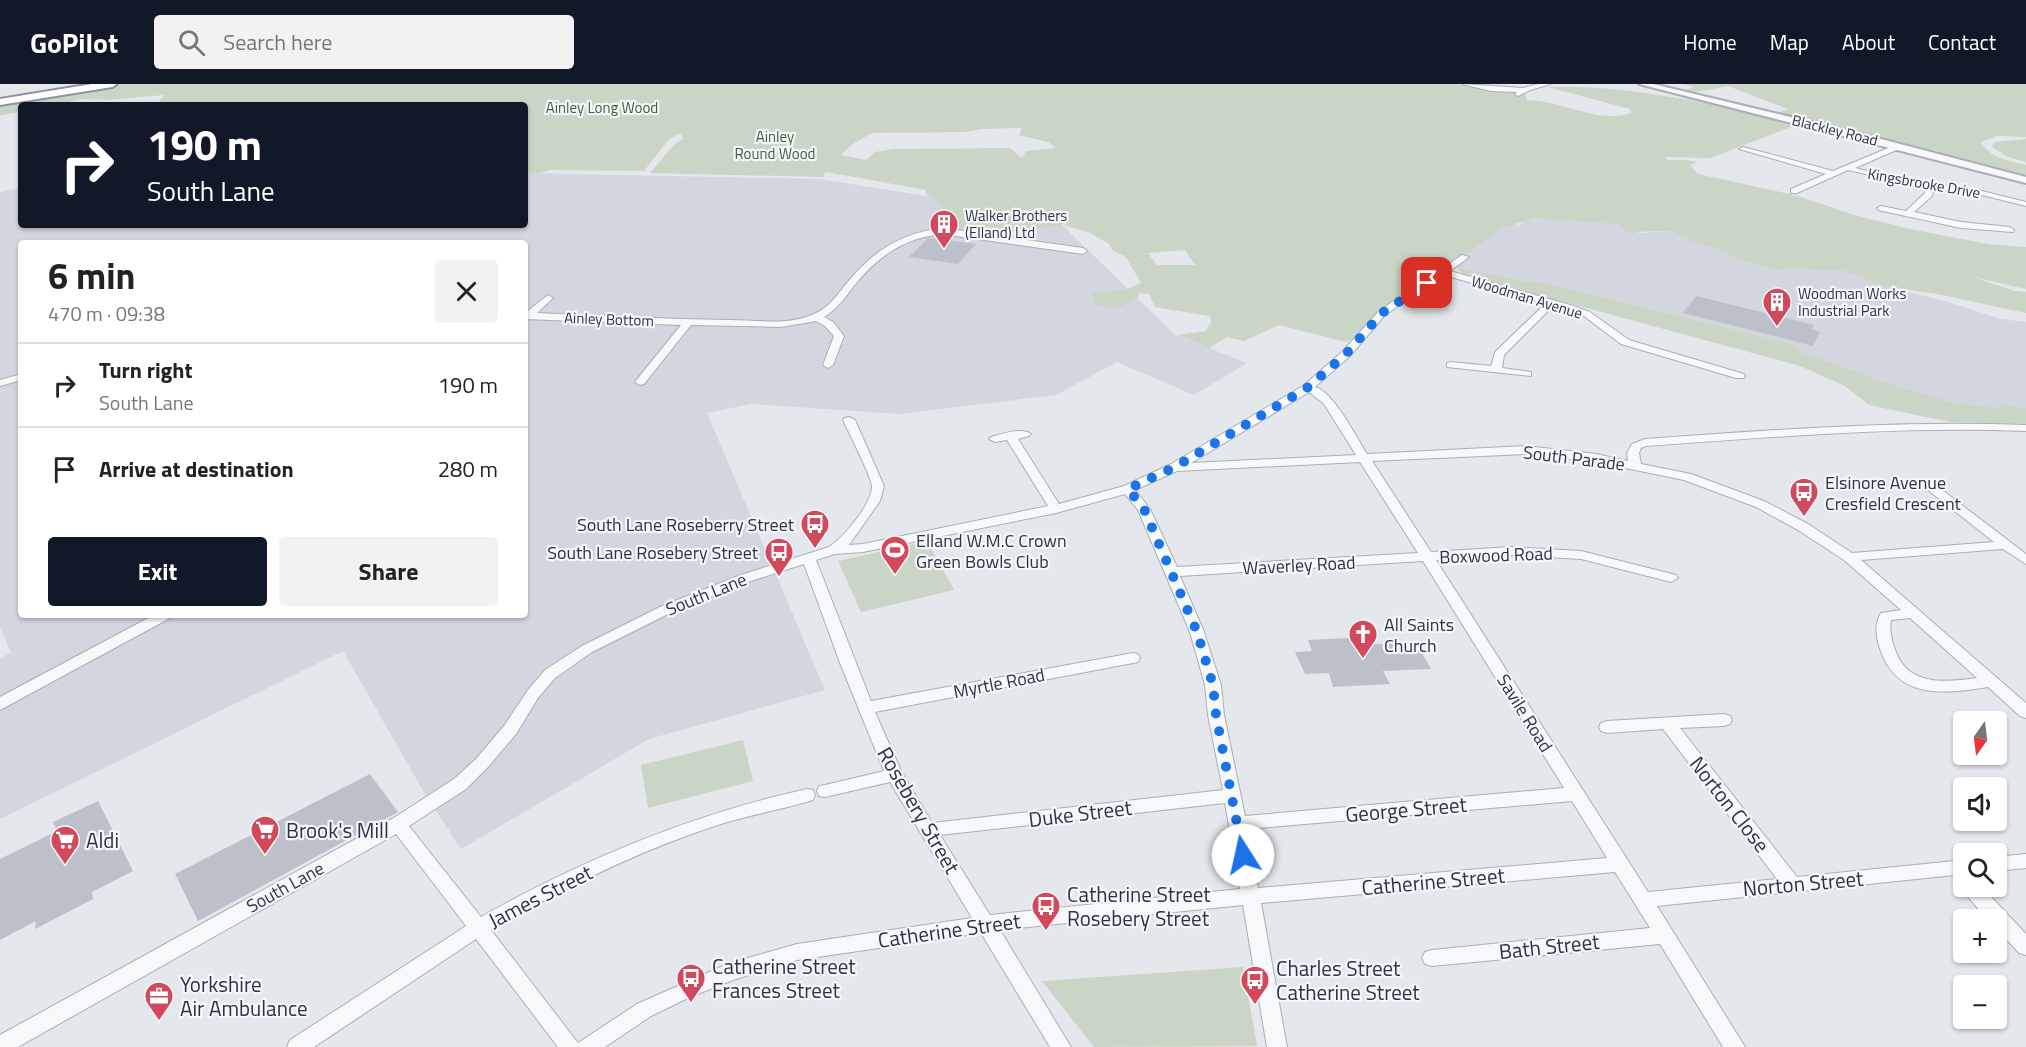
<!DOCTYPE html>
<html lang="en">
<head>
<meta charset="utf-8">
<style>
  body { margin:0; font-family:"Titillium Web",sans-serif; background:#f2f2f2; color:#222; height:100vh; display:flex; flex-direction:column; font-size:22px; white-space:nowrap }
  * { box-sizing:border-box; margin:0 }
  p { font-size:20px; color:#767676 }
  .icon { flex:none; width:33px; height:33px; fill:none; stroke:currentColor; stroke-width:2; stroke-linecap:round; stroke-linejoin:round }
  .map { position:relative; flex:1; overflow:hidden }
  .side { position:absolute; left:18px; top:156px; width:510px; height:378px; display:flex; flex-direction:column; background:#fff; border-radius:6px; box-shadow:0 2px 4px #0004 }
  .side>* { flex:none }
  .guide { position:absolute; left:18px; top:18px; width:510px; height:126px; border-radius:6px; box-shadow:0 2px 4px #0004; background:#111827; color:#fff; overflow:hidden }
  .needle { width:39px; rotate:194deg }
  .fabs { position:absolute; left:1953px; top:627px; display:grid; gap:12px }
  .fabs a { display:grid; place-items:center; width:54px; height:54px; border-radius:6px; background:#fff; box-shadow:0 2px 4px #0004; font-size:30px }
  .pin { position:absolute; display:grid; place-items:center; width:51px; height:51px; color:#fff; margin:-26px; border-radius:12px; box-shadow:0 3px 9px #0006 }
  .me { position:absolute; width:66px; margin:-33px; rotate:350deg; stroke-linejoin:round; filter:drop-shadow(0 0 4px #0008) }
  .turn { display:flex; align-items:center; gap:21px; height:126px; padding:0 30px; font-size:27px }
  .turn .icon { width:78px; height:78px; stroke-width:2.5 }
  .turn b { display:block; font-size:42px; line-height:51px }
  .round { display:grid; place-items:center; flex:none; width:63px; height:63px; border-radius:6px; background:#f2f2f2 }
  .headline { display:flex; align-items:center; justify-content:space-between; height:102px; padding:0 30px }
  h1 { font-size:36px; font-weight:700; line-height:45px }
  .cta { display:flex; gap:12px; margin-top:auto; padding:12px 30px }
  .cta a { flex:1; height:69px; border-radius:6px; background:#111827; color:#fff; font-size:24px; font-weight:700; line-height:69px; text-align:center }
  .cta a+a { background:#f2f2f2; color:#222 }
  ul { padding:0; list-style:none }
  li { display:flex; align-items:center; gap:18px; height:84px; padding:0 30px; border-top:2px solid #e0e0e0 }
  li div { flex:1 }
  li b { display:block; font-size:22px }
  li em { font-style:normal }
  header { display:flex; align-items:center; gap:36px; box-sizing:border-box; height:84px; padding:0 30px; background:#111827; color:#fff }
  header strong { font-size:28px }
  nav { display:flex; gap:33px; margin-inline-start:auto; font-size:21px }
  .search { width:420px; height:54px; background:#f2f2f2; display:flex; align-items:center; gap:15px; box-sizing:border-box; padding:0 21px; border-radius:6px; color:#767676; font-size:22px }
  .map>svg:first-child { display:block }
  .built { fill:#d2d6de; fill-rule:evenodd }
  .green { fill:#c9d6c5; fill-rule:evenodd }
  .building { fill:#bbc0ca }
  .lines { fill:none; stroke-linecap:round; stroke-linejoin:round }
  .minor-casing { stroke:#a9aeb7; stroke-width:2 }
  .tertiary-casing { stroke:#a9aeb7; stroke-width:4 }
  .trunk-casing { stroke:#8b94a3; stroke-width:4 }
  .minor { fill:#f7f8fa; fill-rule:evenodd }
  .tertiary { fill:#f7f8fa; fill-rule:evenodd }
  .trunk { fill:#fff; fill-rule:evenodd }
  .route { stroke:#1a73e8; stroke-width:10; stroke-dasharray:0 18 }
  .labels { text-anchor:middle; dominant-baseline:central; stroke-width:4.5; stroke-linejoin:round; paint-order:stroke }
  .far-park-label { font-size:15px; fill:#3f6138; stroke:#f4f6f9 }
  .far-street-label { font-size:15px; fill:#2b3445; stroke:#f4f6f9 }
  .far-poi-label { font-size:15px; fill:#2b3445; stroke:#f4f6f9; text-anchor:start }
  .street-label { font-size:18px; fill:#2b3445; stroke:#f4f6f9 }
  .poi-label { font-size:18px; fill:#2b3445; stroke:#f4f6f9; text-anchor:start }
  .near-street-label { font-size:21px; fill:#2b3445; stroke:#f4f6f9 }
  .near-poi-label { font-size:21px; fill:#2b3445; stroke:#f4f6f9; text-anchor:start }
</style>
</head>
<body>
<header>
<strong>GoPilot</strong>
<div class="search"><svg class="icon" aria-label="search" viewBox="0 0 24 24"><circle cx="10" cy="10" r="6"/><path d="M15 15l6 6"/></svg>Search here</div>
<nav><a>Home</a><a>Map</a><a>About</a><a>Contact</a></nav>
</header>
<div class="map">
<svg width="2026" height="963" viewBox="0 0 2026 963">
  <rect width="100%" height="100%" fill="#e4e7ec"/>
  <g class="built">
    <path d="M525,89L819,95L1053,132L1174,250L1247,279L1194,311L1117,278L1056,311L900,330L751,320L707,329L825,606L649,655L461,765L425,710L343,567L0,735V574L11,569L0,543V108L21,104V141H525ZM21,159H525V531H21Z"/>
    <polygon points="1545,134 1616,140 1639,149 1670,147 1693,158 1726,168 1732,173 1768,184 1783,186 1792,185 1844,187 1887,203 1945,217 2001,235 2026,238 2026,324 2005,320 1999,324 1951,318 1888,299 1802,268 1794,260 1536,197 1529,198 1452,182 1500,145 1512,140 1519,141 1529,135"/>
  </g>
  <g class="green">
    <path d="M120,0H1455L1525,10L1527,16C1560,16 1602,41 1631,29L1630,25L1547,3C1628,0 1727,22 1806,42L1796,41L1710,74L1665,73L1668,76H1686L1697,78L1690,81L1698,90L1798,112L1854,131L1910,145L1988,160L2026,163V205L1973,193L2014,207L2026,208V229L1937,210L1887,203L1844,187L1792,185L1783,186L1768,184L1732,173L1726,168L1693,158L1670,147L1625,148L1626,145L1616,140L1535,134L1500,145L1452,182L1422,196L1384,223L1358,252L1346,258L1279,241L1244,257L1227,253L1209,264L1178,251L1206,247L1211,238L1210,232L1155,223L1149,210L1140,209L1137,214L1116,225L1096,221L1092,208L1125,206L1141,199L1126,173L1113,167L1109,160L1090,149L1064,141L1068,139L1042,145L1012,147L1011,152L936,141L947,131L942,128L941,119L926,110V106L826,88L823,93L650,89L674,61L683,55L681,49L669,55L644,87L550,86L540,89H525V21H156L165,11L108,16L81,15L56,21H21V28L0,31V20ZM1022,44L1019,51L1048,58L1056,64L1026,67L1022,74L1010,64L894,65L875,68L866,76L841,71L854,59L872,49L965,48L981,45ZM1185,166L1195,181H1157L1148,169Z"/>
    <path d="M1684,0H2026V53L1997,52L1981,58C1989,74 2010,77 2026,81V94L1777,29L1788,25L1728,2L1691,9L1681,7L1694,3Z"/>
    <polygon points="2026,55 2026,78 2008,73 1992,63 1994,58"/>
    <polygon points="1456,183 1529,198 1536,197 1794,260 1802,268 1888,299 1951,318 1999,324 2004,320 2026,324 2026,340 1950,338 1869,321 1845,302 1800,282 1476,194 1462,189"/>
    <polygon points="927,457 954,506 861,528 838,477"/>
    <polygon points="743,656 753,697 648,724 641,681"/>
    <polygon points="1243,883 1257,962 1094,963 1042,897"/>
  </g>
  <g class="building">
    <polygon points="928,154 930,154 976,160 958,180 909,173"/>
    <polygon points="1696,212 1814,241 1811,245 1820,248 1813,262 1683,229"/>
    <polygon points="1368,553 1372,560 1416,559 1431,585 1383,587 1390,600 1333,603 1329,589 1305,590 1295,568 1312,567 1308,556"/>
    <polygon points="370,690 398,728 198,837 175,790"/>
    <polygon points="98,717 133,787 92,808 93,815 35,845 36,837 0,856 0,775 57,747 53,738"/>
  </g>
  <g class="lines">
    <g class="minor-casing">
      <g id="minor">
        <polygon points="1462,0 1523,4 1538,0 1551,0 1530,6 1518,12 1515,10 1517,8 1491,7"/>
        <polygon points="1898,60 1902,62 1901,64 1855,84 1912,98 1978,106 2026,118 2026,122 1978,110 1934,105 1932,112 1914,128 1961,138 2010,143 2014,146 2013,148 1961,144 1878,126 1877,124 1881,122 1906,127 1925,109 1926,104 1848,86 1797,109 1791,109 1791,105 1826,90 1739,65 1743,63 1833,87"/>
        <path d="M942,144L1083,164L1087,167L1083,170L942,150C903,154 877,173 853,203C844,215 836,226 824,233L833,238L844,252L833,281L828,284L823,281L834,252L825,242L816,237L781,243L691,241L644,300L640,301L635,298L681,241L525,235V229L548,211L553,214L537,229C601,232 665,235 729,236C756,236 789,242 814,230C829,224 837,211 847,199C873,167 901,149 942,144Z"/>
        <path d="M1462,171L1469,173L1450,187L1574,222L1590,228L1629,256L1744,290L1745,292L1744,294H1736L1621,260L1584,232L1553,222L1504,271L1502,284L1531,288V292L1447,283V279L1451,278L1491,282L1495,268L1545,220L1444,191L1385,231L1350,272L1315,303C1333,307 1357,354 1367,370L1526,362L1596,370L1628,377L1627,369L1632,360L1645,355C1772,346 1898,336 2026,341V347C1899,342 1773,353 1646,362L1641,364L1639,369L1641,380L1691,390L1764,417L1808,440L1852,469L1994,458L1919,399L1921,396H1929L2026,470V480L2003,465L1861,476L2026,619V634L2020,632L1988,603C1944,610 1897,616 1880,565C1876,552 1874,541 1881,529L1901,526L1844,476L1798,446L1756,423L1684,396L1596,378L1526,370L1372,377L1431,468L1511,463L1581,467L1676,491L1678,494L1671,498L1581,475L1511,471L1436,476L1648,808L1777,795L1663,645L1607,649L1601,647L1599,643L1601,639L1607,637L1724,630L1730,632L1732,636L1730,640L1724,642L1680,644L1797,793L1964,776V790L1657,822L1745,963H1723L1660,860L1432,882L1425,880L1422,874L1425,868L1432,866L1650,844L1615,788L1261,819L1287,963H1267L1243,821L1000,846L1071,963H1050L981,849L797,876L733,896L688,914L651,932L605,963H558L476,855L314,963H287L290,956L466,842L396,750L18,963H0V951L392,735L454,695L476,675L504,642L528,606L545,586L582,562L660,523L738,492L829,463C843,454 873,419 872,402C871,392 849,349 843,336L845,334L849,333L855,336L884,402L880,417L849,461L863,460L1048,422L1007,356L995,358L989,355L991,353C1002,350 1022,343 1031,350L1029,352L1018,355L1059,420L1124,402L1171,380L1303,302L1342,268L1379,227ZM1309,308L1324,320L1356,371L1191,379ZM1360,378L1418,469L1177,483L1150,425L1135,406L1177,387ZM1125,410L1138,426L1190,548L1205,601L1208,631L1223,706L932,739L902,689L875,628L1133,579L1138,578L1140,574L1138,570L1133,569L871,617L816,476L835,470L863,468L1056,429ZM1423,477L1564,704L1245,732L1224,631L1221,601L1204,548L1180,492ZM804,480L840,579L884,687L825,701L819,702L817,707L819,712L825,713L890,698L972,834L797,860L730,879L637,920L578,959L491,846C565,803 642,765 724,739C754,730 784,725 813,716L815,711L813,706L807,705C691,731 584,775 481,833L409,742L466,705L488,683L516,650L538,614L555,594L592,568L670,529L748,498ZM1910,534L1977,594C1947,598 1909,603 1896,568C1892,558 1889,547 1891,536ZM1572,717L1607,774L1258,804L1248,745ZM1225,719L1240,805L990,831L940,751Z"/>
        <polygon points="21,290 21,296 0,302 0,296"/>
        <polygon points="154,531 172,531 170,534 0,626 0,613"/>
        <polygon points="2026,770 2026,784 1996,787 1996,773"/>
        <polygon points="1964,796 1964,802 1981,802 2026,850 2026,871 2019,869 1996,844 1996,836 1988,836 1963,807 1960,802"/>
      </g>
    </g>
    <g class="tertiary-casing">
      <polygon id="tertiary" points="1639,0 1653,0 1862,50 2026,93 2026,99"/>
    </g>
    <g class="trunk-casing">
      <polygon id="trunk" points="92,0 117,0 112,3 0,21 0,15"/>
    </g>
    <use href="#minor" class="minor"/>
    <use href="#tertiary" class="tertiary"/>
    <use href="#trunk" class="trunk"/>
  </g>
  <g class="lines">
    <polyline class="route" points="1243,771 1216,631 1213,601 1197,548 1144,425 1128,405 1175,383 1307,304 1346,270 1382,229 1427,199"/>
  </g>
  <defs>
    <g id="building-pin" transform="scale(1.5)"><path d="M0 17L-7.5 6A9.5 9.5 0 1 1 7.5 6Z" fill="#d1495b" stroke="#f4f6f9"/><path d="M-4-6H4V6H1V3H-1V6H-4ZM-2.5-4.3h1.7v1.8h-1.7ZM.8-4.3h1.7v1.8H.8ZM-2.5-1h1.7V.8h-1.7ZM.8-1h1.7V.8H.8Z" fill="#fff"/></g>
    <g id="bus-pin" transform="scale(1.5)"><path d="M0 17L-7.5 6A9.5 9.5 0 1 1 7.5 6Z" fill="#d1495b" stroke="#f4f6f9"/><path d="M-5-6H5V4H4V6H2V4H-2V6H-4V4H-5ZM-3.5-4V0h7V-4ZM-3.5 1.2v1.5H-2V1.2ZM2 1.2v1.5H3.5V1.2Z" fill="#fff"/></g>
    <g id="stadium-pin" transform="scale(1.5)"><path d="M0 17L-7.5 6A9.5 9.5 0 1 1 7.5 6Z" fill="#d1495b" stroke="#f4f6f9"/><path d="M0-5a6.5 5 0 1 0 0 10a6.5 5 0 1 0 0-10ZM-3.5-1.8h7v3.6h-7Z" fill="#fff"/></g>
    <g id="church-pin" transform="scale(1.5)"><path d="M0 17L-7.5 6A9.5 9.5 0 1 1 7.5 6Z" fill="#d1495b" stroke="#f4f6f9"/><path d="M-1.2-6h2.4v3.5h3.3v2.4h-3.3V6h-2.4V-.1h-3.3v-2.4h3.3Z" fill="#fff"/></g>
    <g id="supermarket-pin" transform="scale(1.5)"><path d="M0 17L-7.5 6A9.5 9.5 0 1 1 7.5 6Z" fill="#d1495b" stroke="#f4f6f9"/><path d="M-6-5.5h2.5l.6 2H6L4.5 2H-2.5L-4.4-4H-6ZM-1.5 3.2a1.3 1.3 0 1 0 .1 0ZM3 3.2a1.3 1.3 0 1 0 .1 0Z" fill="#fff"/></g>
    <g id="office-pin" transform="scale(1.5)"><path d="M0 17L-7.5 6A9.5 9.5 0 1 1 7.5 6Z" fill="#d1495b" stroke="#f4f6f9"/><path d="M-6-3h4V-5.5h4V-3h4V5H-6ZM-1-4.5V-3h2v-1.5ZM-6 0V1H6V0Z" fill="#fff"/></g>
  </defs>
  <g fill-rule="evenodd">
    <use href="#building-pin" x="944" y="140"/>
    <use href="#building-pin" x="1777" y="218"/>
    <use href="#bus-pin" x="1804" y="408"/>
    <use href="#bus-pin" x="815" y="440"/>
    <use href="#stadium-pin" x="895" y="466"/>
    <use href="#bus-pin" x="779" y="468"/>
    <use href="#church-pin" x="1363" y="550"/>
    <use href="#supermarket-pin" x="265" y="746"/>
    <use href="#supermarket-pin" x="65" y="756"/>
    <use href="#bus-pin" x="1046" y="822"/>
    <use href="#bus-pin" x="691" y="894"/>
    <use href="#bus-pin" x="1255" y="896"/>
    <use href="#office-pin" x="159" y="912"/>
  </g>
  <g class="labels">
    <g class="far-park-label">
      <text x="602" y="23">Ainley Long Wood</text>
      <text x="775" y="52">Ainley<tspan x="775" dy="17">Round Wood</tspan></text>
    </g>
    <g class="far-street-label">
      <text transform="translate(1835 46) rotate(14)">Blackley Road</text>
      <text transform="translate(1924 99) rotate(10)">Kingsbrooke Drive</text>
      <text transform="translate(1527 213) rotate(17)">Woodman Avenue</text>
      <text transform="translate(609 235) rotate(2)">Ainley Bottom</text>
    </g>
    <g class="far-poi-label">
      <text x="965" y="131">Walker Brothers<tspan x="965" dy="17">(Elland) Ltd</tspan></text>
      <text x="1798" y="209">Woodman Works<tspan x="1798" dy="17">Industrial Park</tspan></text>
    </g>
    <g class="street-label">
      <text transform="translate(1574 374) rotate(7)">South Parade</text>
      <text transform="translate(1496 471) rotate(-2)">Boxwood Road</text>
      <text transform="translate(1299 481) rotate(-3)">Waverley Road</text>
      <text transform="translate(706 510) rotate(-22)">South Lane</text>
      <text transform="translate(999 599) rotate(-11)">Myrtle Road</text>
      <text transform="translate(1525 629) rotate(58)">Savile Road</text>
      <text transform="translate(285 803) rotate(-29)">South Lane</text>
    </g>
    <g class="poi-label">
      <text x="1825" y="398">Elsinore Avenue<tspan x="1825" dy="21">Cresfield Crescent</tspan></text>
      <text x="794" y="440" text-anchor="end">South Lane Roseberry Street</text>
      <text x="916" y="456">Elland W.M.C Crown<tspan x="916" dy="21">Green Bowls Club</tspan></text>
      <text x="758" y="468" text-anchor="end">South Lane Rosebery Street</text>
      <text x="1384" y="540">All Saints<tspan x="1384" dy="21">Church</tspan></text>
    </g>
    <g class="near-street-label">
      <text transform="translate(1730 720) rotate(52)">Norton Close</text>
      <text transform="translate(1406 725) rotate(-5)">George Street</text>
      <text transform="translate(919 726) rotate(60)">Rosebery Street</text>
      <text transform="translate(1080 729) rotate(-7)">Duke Street</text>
      <text transform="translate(1433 797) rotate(-5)">Catherine Street</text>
      <text transform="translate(1803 799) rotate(-5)">Norton Street</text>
      <text transform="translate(540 812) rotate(-27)">James Street</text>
      <text transform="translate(949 846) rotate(-8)">Catherine Street</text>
      <text transform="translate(1549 862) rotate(-6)">Bath Street</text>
    </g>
    <g class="near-poi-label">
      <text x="286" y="746">Brook's Mill</text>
      <text x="86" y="756">Aldi</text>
      <text x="1067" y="810">Catherine Street<tspan x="1067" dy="24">Rosebery Street</tspan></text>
      <text x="712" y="882">Catherine Street<tspan x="712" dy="24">Frances Street</tspan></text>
      <text x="1276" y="884">Charles Street<tspan x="1276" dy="24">Catherine Street</tspan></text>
      <text x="180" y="900">Yorkshire<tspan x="180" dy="24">Air Ambulance</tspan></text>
    </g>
  </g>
</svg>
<div class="fabs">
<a><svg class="needle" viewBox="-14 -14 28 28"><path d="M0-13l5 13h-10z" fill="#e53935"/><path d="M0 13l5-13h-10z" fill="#767676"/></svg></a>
<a><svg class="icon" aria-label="sound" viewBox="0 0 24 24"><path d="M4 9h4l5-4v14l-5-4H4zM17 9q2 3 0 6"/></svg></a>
<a><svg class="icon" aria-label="search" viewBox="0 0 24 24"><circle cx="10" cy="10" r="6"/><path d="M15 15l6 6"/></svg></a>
<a>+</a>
<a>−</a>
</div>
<div class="pin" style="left:1427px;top:199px;background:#d93025"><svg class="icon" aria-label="arrive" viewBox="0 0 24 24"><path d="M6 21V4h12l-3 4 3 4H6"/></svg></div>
<svg class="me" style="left:1243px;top:771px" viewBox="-20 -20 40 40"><circle r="19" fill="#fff"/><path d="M0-13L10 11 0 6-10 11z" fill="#1a73e8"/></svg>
<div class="guide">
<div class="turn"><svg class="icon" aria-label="right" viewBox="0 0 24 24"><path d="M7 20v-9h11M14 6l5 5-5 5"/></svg><div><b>190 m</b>South Lane</div></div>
</div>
<section class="side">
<div class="headline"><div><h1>6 min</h1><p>470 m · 09:38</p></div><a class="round"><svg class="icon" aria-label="close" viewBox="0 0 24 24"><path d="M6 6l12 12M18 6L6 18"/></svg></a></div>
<ul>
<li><svg class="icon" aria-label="right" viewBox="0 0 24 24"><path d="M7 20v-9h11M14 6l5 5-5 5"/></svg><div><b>Turn right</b><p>South Lane</p></div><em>190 m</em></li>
<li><svg class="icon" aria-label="arrive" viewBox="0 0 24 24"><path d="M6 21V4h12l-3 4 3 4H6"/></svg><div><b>Arrive at destination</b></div><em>280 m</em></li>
</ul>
<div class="cta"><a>Exit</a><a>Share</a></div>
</section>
</div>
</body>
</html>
